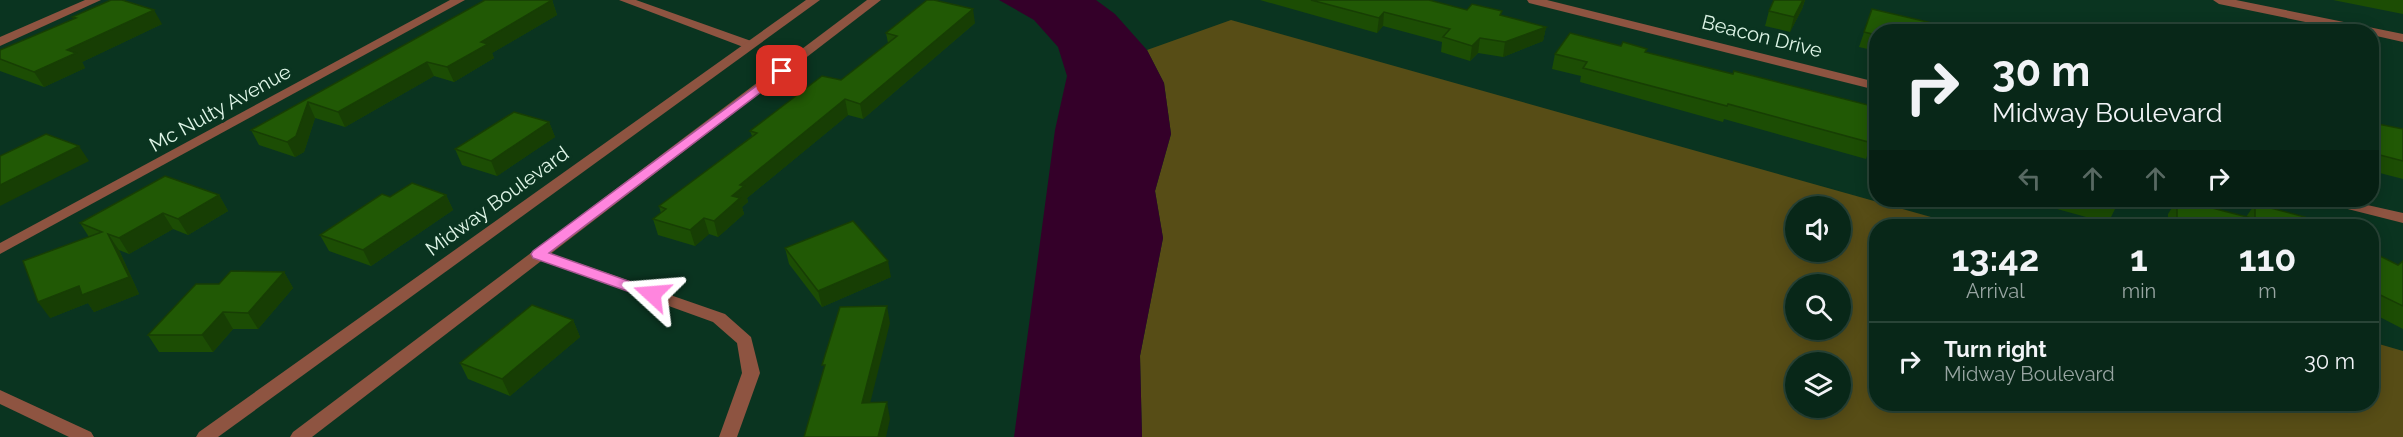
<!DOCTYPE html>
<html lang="en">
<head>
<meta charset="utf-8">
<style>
  body { margin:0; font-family:Raleway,sans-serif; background:#112f21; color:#f1f3f6; height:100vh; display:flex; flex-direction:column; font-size:22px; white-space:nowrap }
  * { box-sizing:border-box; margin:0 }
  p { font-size:20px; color:#98a5a2 }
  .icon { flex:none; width:33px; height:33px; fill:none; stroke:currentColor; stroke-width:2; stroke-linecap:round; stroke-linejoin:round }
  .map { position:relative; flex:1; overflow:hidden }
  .sheet { position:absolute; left:1869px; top:219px; width:510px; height:192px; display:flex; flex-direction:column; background:#082718; border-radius:24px; box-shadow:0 3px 15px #0003,0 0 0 2px #294437 }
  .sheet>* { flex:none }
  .top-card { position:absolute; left:1869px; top:24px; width:510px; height:183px; border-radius:24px; box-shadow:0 3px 15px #0003,0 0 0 2px #294437; background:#082718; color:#f1f3f6; overflow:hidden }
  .tools { position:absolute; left:1785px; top:196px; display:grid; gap:12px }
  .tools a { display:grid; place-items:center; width:66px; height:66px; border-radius:50%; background:#082718; box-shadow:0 3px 15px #0003,0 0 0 2px #294437; font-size:30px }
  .pin { position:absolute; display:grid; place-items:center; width:51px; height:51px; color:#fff; margin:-26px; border-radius:12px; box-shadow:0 3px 9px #0006 }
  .me { position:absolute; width:66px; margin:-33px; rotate:289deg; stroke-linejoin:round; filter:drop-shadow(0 0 4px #0008) }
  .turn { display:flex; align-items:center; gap:21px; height:126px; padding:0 24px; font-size:27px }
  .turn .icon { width:78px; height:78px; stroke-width:2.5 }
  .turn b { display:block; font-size:42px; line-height:51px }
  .lanes { display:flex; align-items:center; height:57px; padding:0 24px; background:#0003; justify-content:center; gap:30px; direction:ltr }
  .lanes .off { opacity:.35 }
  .eta { display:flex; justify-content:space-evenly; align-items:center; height:102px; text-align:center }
  .eta b { font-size:36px; font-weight:700; line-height:42px }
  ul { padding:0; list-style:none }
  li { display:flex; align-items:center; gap:18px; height:78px; padding:0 24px; border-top:2px solid #294437 }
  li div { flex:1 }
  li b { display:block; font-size:22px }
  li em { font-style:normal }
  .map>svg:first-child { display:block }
  .green { fill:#574d16; fill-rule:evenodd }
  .water { fill:#340029 }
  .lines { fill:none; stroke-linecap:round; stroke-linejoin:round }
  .minor { fill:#8e5441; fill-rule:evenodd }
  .tertiary { fill:#8e5441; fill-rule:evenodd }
  .wall { fill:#1c4d04 }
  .shaded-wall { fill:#173e04 }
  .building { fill:#215905; stroke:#173e04; stroke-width:1.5 }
  .route { fill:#ff85de; stroke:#a65690; stroke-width:1.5 }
  .labels { text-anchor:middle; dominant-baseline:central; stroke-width:6; stroke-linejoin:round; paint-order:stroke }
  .street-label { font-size:20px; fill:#def5e7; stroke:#0a3420 }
</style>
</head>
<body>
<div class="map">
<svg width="2403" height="437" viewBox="0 0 2403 437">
  <rect width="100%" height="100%" fill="#0a3420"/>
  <path class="green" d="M1231,20L1963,226H1876V404H2372V342L2403,351V437H1142L1140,356L1163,238L1155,191L1171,134L1164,83L1147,50ZM1796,207H1840V252H1796ZM1796,285H1840V330H1796ZM1796,363H1840V408H1796Z"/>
  <polygon class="water" points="999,0 1096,0 1115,14 1147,50 1164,83 1171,134 1155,191 1163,238 1140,356 1142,437 1014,437 1055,130 1067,76 1058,47 1034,20"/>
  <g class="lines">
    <g class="minor">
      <polygon points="85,0 101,0 0,46 0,37"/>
      <polygon points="450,0 465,0 0,254 0,243"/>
      <polygon points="619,0 636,0 754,42 756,45 750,49 746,48"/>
      <polygon points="1527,0 1547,0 1876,82 1876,90 1529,3"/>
      <polygon points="2213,0 2236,0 2403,34 2403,42 2372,35 2372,32 2354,32 2219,4"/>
      <polygon points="2322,200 2345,200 2403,213 2403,223 2324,203"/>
      <polygon points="538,249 725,314 751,337 760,373 737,437 719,437 742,373 737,343 713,322 533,257 530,254 533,251"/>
    </g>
    <g class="tertiary">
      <polygon points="806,0 820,0 218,437 196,437 199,432"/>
      <polygon points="867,0 881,0 312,437 290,437 293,432"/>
      <polygon points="0,390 91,432 94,437 69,437 0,404"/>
    </g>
  </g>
  <g class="wall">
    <polygon points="485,0 552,0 557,15 492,53 494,58 454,82 434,76 345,127 315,118 304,152 295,157 259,145 251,130"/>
    <polygon points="1260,0 1429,0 1467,10 1501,15 1546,27 1543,41 1503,57 1478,53 1470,61 1441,52 1442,42 1383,26 1377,33"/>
    <polygon points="1774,0 1805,0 1802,9 1790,32 1765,26 1769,11"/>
    <polygon points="2333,0 2403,0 2403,14"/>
    <polygon points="1872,9 1876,32 1876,51 1859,47"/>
    <polygon points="72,17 162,24 82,62 85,68 44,87 0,71 0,50 74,19"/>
    <polygon points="975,23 863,119 848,115 747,198 748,202 742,207 744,214 718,237 709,234 695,246 658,235 653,219 661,213 659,206 752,136 750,131 841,80 888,43 886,33"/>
    <polygon points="1621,46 1646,52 1872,143 1866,159 1724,119 1723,122 1580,82 1581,76 1552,69 1555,54"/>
    <polygon points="549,122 555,137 497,176 462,165 455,149"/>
    <polygon points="2373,123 2403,129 2403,179 2372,171 2372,125"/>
    <polygon points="219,195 228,211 188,235 173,229 129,254 119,250 139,294 94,312 88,303 50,318 89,237 80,223"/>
    <polygon points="446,195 453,210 371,266 329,251 320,235 390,197"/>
    <polygon points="2051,200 2116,200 2116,207 2108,223 2057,209 2058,201"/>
    <polygon points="2177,200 2181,200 2246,217 2255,204 2305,226 2168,226 2168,214"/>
    <polygon points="785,248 891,277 822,307 789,264"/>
    <polygon points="2372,252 2398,265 2403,261 2403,329 2372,313"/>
    <polygon points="284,272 293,288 258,329 233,329 213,352 159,352 148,335 219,284"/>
    <polygon points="573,320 580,337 510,396 468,379 460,363"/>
  </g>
  <g class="shaded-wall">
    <polygon points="552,0 557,15 492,53 494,58 454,82 447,67 481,42"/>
    <polygon points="1803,0 1805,0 1802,9 1790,32 1794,17"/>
    <polygon points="973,9 975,23 863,119 860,104"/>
    <polygon points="154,10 162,24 82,62 85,68 44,87 34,72 67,50"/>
    <polygon points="1384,12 1383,26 1377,33 1379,18"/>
    <polygon points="1546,27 1543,41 1503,57 1505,42"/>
    <polygon points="1480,38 1478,53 1470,61 1472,46"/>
    <polygon points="427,62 434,76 345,127 338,112"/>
    <polygon points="845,99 848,115 747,198 748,202 742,207 744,214 718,237 714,221 740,185"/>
    <polygon points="308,102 315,118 304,152 295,157 287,142"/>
    <polygon points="549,122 555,137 497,176 491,161"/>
    <polygon points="79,146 89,161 0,206 0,185"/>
    <polygon points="219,195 228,211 188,235 178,219"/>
    <polygon points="446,195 453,210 371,266 363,250"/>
    <polygon points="163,213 173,229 129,254 119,238"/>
    <polygon points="704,218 709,234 695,246 690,230"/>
    <polygon points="108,234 119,250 139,294 94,312 88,303 50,318 38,302"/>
    <polygon points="888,261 891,277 822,307 818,291"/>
    <polygon points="284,272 293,288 258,329 248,313"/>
    <polygon points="887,306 890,323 866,420 862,403"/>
    <polygon points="223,312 233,329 213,352 202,335"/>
    <polygon points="573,320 580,337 510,396 502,379"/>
    <polygon points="887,402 890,419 886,437 878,437"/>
  </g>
  <g class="building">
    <polygon points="111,0 122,0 154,10 67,50 76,53 34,72 0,59 0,50 76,18 72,17"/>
    <polygon points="485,0 552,0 481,42 488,44 447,67 427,62 338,112 308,102 296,136 287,142 251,130"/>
    <polygon points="927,0 934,0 973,9 860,104 845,99 740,185 744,186 732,196 740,198 714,221 704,218 690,230 653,219 666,209 659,206 757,133 750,131 822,76 841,80 897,36 886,33"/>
    <polygon points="1311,0 1429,0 1467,10 1472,4 1502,11 1500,15 1546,27 1505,42 1480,38 1472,46 1443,37 1450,29 1384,12 1379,18"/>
    <polygon points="1774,0 1803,0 1794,17 1769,11"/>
    <polygon points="1872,9 1932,23 1929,32 1876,32 1876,35 1864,32"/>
    <polygon points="2315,27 2336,32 2315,32"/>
    <polygon points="1570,33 1621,46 1623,42 1647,49 1645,52 1733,74 1734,71 1876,107 1876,130 1872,143 1728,104 1727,106 1583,68 1587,62 1555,54"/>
    <polygon points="514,112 549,122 491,161 455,149"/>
    <polygon points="2373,123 2403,129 2403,161 2372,153 2372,129 2374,129"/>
    <polygon points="46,134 79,146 0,185 0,156"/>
    <polygon points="165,176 219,195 178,219 163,213 119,238 108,234 129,277 82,295 79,286 38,302 23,261 102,232 80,223"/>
    <polygon points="412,183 446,195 363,250 320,235 382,194 390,197"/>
    <polygon points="2088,200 2116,200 2116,207"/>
    <polygon points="2177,200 2181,200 2255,219 2255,204 2305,217 2305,226 2177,226"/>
    <polygon points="853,221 888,261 818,291 785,248"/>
    <polygon points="2372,252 2398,265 2403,261 2403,306 2372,291"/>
    <polygon points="231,271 284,272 248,313 223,312 202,335 148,335 196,284 219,284"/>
    <polygon points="532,305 573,320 502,379 460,363"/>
    <polygon points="887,306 862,403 887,402 878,437 804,437 825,365 822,365 840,307"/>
  </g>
  <polygon class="route" points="782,67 786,68 786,73 549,253 657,291 659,294 657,298 647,298 533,258 531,254 533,251"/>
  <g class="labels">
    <g class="street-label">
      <text transform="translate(1762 36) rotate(14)">Beacon Drive</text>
      <text transform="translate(220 108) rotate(-29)">Mc Nulty Avenue</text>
      <text transform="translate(497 201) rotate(-36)">Midway Boulevard</text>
    </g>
  </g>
</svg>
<div class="tools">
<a><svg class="icon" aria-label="sound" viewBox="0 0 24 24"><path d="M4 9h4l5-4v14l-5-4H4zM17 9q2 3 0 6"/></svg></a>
<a><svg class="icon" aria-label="search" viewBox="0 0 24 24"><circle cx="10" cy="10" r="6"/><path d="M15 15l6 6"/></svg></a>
<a><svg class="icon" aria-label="layers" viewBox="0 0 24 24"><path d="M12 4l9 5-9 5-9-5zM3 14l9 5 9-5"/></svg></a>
</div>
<div class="pin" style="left:782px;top:71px;background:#d93025"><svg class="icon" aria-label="arrive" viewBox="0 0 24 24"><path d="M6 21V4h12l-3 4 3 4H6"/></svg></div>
<svg class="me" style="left:652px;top:294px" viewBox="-20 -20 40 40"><path d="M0-17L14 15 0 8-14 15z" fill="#ff85de" stroke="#fff" stroke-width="4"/></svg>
<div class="top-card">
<div class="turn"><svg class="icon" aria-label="right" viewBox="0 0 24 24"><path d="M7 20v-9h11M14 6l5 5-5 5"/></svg><div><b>30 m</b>Midway Boulevard</div></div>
<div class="lanes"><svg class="icon off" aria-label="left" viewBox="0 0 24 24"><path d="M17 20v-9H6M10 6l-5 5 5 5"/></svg><svg class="icon off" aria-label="ahead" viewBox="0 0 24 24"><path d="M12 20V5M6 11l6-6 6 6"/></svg><svg class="icon off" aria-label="ahead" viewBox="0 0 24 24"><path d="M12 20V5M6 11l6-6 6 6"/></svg><svg class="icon" aria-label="right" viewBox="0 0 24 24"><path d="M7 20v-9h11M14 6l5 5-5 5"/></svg></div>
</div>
<section class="sheet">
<div class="eta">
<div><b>13:42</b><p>Arrival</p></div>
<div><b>1</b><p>min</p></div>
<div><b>110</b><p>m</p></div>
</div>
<ul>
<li><svg class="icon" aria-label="right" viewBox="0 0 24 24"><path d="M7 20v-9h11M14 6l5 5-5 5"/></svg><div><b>Turn right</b><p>Midway Boulevard</p></div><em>30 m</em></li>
</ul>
</section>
</div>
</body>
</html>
